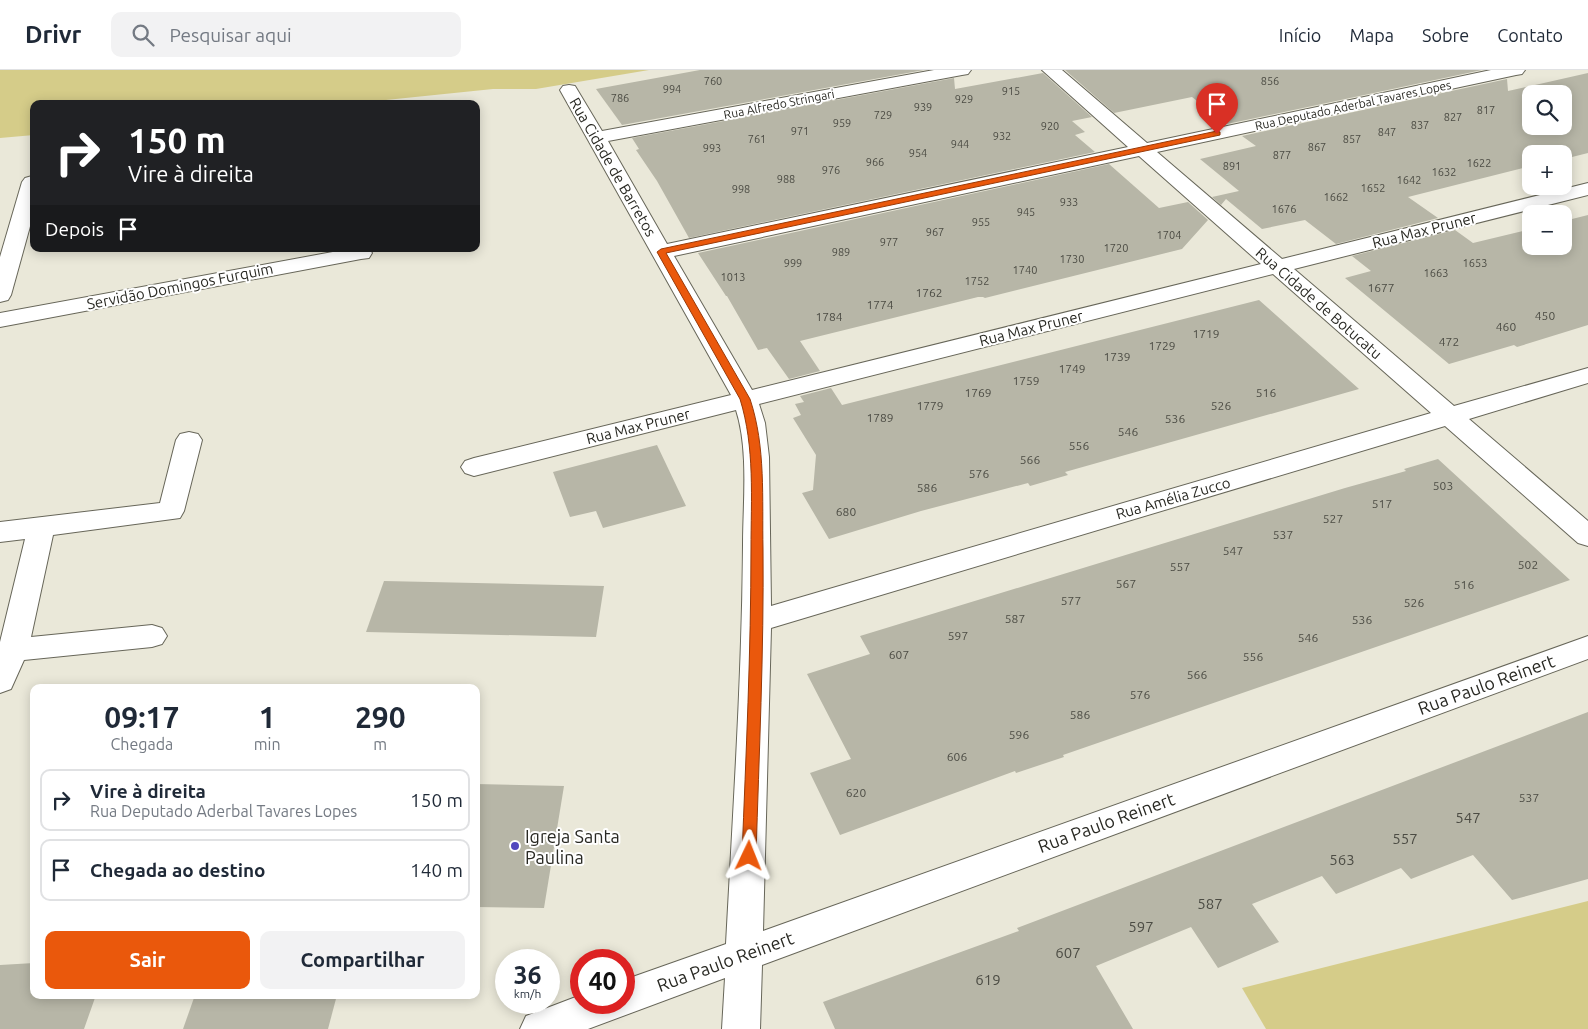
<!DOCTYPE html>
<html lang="pt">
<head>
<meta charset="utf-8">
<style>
  body { margin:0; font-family:Ubuntu,sans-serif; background:#f2f2f3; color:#1f2937; height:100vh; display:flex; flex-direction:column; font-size:19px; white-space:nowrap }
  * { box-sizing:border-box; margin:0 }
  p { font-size:16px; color:#747a83 }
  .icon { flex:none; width:28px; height:28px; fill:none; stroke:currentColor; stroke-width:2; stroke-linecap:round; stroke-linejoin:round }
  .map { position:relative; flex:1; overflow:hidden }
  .sheet { position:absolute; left:30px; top:614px; width:450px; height:315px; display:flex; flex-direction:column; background:#fff; border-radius:10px; box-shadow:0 2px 12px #0003 }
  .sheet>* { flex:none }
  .guide { position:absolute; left:30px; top:30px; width:450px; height:152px; border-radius:10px; box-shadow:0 2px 12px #0003; background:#202124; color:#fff; overflow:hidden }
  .tools { position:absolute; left:1522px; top:15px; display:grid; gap:10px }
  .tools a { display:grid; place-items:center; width:50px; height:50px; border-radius:10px; background:#fff; box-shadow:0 2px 12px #0003; font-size:25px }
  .speed { position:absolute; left:495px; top:879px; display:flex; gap:10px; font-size:25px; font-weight:700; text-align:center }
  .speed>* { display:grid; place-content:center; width:65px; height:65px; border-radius:50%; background:#fff; box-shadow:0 2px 12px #0003; line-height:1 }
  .speed small { font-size:12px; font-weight:400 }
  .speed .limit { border:8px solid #d22; background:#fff; color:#111 }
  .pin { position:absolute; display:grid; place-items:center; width:42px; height:42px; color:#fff; margin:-51px -21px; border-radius:50% 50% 50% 0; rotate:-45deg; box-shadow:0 0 5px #0007 }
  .pin .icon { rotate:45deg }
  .me { position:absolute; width:55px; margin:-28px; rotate:2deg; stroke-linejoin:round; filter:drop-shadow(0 0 4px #0008) }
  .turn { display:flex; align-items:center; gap:18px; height:105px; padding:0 15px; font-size:22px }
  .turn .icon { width:65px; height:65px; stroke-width:2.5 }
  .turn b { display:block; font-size:35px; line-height:42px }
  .then { display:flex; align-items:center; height:48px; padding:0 15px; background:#0003; gap:10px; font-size:19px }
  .eta { display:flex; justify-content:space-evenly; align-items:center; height:85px; text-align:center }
  .eta b { font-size:30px; font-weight:700; line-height:35px }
  .button { display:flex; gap:10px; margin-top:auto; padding:10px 15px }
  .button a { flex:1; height:58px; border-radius:10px; background:#ea580c; color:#fff; font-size:20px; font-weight:700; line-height:58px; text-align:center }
  .button a+a { background:#f2f2f3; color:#1f2937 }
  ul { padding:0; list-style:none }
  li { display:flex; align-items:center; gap:15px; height:62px; margin:0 10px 8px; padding:0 5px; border:2px solid #e0e1e3; border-radius:10px }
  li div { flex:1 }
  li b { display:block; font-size:19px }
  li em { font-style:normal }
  header { display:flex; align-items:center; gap:30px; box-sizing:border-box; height:70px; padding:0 25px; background:#fff; border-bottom:1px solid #e0e1e3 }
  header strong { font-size:24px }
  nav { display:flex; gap:28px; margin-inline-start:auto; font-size:18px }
  .search { width:350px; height:45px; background:#f2f2f3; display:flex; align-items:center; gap:12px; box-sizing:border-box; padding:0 18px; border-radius:10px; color:#747a83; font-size:19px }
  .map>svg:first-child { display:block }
  .green { fill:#d5cc89 }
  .building { fill:#b7b6a7; fill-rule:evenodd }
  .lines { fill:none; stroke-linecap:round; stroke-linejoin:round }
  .minor-casing { stroke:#676659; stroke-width:2 }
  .minor { fill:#fff; fill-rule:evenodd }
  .route { fill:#ea580c; stroke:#983908 }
  .poi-dot { fill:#5147be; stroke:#fff; stroke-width:2 }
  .labels { text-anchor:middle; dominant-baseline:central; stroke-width:4; stroke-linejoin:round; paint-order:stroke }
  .far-number-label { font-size:11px; fill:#4c4c44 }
  .far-street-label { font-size:12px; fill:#292923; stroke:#fff }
  .number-label { font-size:12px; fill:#4c4c44 }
  .street-label { font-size:15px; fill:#292923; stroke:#fff }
  .near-number-label { font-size:15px; fill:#4c4c44 }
  .near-street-label { font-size:18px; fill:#292923; stroke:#fff }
  .near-poi-label { font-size:18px; fill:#292923; stroke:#fff; text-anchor:start }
</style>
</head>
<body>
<header>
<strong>Drivr</strong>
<div class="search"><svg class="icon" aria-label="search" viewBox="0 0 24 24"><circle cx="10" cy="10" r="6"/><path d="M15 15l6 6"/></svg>Pesquisar aqui</div>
<nav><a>Início</a><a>Mapa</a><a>Sobre</a><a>Contato</a></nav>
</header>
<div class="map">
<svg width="1588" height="959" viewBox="0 0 1588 959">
  <rect width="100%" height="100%" fill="#eae8d9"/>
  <g class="green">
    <polygon points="0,0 649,0 536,19 493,19 347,34 34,34 34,65 0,68"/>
    <polygon points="1588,831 1588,959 1266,959 1242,918"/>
  </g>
  <g class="building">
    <polygon points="700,0 924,0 622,55 596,19"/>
    <polygon points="1065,0 1482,0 1227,54 1192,27 1114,43"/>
    <polygon points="1043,3 1092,47 1072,51 1085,62 1075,65 1095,82 689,168 657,111 636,80 639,79 632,68 954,8 955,19"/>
    <path d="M1588,3V83L1564,89V84H1531V96L1408,127L1438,148L1336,174L1305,150L1262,159L1226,129L1221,135L1212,127L1239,121L1200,89L1256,76L1242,66L1507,9L1508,21ZM1531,24H1564V56H1531Z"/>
    <polygon points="1109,94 1159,138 1188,132 1208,150 1182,179 985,228 983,227 978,227 800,271 820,301 789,309 767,278 758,280 727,226 726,226 698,183"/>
    <polygon points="1588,145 1588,255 1517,277 1514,275 1449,294 1345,208 1371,201 1352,186 1455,160 1473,173 1531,159 1531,176 1564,176 1564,151"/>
    <polygon points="1259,230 1359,319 1065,402 1068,405 1030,416 1028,413 921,441 829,469 802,423 813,420 816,385 793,348 801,345 795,334 804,332 800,326 831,318 842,335"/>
    <polygon points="657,375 686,436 603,458 596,441 570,447 553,402"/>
    <polygon points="1438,389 1570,510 1063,685 1064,687 1016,703 1015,701 840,765 810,703 851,689 807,604 870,584 860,566 1345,418 1406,401 1404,399"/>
    <polygon points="384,511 604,516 596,567 366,562"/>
    <polygon points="1588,642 1588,809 1512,830 1473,785 1411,809 1401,798 1336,824 1322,806 1252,834 1279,872 1218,898 1191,857 1096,896 1133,959 835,959 823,932 1019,861 1017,858"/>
    <polygon points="476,714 564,716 544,838 476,837"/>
    <polygon points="34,893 34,925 96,925 84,959 0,959 0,895"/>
    <polygon points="195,925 337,925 328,959 183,959"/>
  </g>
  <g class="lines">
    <g class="minor-casing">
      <g id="minor">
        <path d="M934,0H971L968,4L962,5L608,71L667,174L1128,77L1042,0H1062L1147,73L1491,0H1525L1522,4L1516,5L1157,82L1282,189L1588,113V125L1294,199L1454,336L1588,298V313L1469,349L1588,451V476L1578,473L1445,356L771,558L763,861L1588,566V589L762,895L760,959H722L725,908L588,959H520L526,946L581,925V932H624V910L726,874C733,741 742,608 743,475C743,433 749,380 736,340L474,406L465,403L461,397L465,391L474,388L731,325L560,20L563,16L569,15L575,16L602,61ZM1139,86L1261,194L752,320L674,186ZM1273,204L1431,343L771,536L769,387L765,353L759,334Z"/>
        <polygon points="32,106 34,106 34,142 11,225 8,230 0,232 0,187 22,112 25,108"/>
        <polygon points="349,179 369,179 372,183 369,188 361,189 0,257 0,243"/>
        <polygon points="189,362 198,364 202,370 184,441 180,448 53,465 31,567 152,555 162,558 167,566 162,574 152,577 24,590 11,619 0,623 0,572 25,469 0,472 0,452 160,433 176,370 180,364"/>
      </g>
    </g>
    <use href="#minor" class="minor"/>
  </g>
  <path class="route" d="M1217,61L1220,62V65L666,183L750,329C766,377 762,429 763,479C764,581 759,684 756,786L754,790L749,792L744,790L742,786C746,684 751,581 751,479C751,429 755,377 740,329L657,182L661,179Z"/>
  <circle class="poi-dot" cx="515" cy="776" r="5"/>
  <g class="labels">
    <g class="far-number-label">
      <text x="713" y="11">760</text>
      <text x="1270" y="11">856</text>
      <text x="672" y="19">994</text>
      <text x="1011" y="21">915</text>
      <text x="620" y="28">786</text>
      <text x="964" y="29">929</text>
      <text x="923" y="37">939</text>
      <text x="1486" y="40">817</text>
      <text x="883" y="45">729</text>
      <text x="1453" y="47">827</text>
      <text x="842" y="53">959</text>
      <text x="1420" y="55">837</text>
      <text x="1050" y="56">920</text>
      <text x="800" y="61">971</text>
      <text x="1387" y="62">847</text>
      <text x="1002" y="66">932</text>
      <text x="757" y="69">761</text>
      <text x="1352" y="69">857</text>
      <text x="960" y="74">944</text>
      <text x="1317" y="77">867</text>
      <text x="712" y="78">993</text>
      <text x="918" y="83">954</text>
      <text x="1282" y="85">877</text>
      <text x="875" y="92">966</text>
      <text x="1479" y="93">1622</text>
      <text x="1232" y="96">891</text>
      <text x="831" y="100">976</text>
      <text x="1444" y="102">1632</text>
      <text x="786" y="109">988</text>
      <text x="1409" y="110">1642</text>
      <text x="1373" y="118">1652</text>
      <text x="741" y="119">998</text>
      <text x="1336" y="127">1662</text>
      <text x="1069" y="132">933</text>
      <text x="1284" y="139">1676</text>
      <text x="1026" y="142">945</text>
      <text x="981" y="152">955</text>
      <text x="935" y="162">967</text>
      <text x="1169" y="165">1704</text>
      <text x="889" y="172">977</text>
      <text x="1116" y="178">1720</text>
      <text x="841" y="182">989</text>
      <text x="1072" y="189">1730</text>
      <text x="793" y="193">999</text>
      <text x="1475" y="193">1653</text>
      <text x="1025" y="200">1740</text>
      <text x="1436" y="203">1663</text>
      <text x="733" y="207">1013</text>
      <text x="977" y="211">1752</text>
    </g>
    <g class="far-street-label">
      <text transform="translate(779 34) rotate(-11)">Rua Alfredo Stringari</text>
      <text transform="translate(1353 35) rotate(-12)">Rua Deputado Aderbal Tavares Lopes</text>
    </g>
    <g class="number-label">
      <text x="1381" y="217">1677</text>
      <text x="929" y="222">1762</text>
      <text x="880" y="234">1774</text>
      <text x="1545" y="245">450</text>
      <text x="829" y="246">1784</text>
      <text x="1506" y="256">460</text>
      <text x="1206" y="263">1719</text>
      <text x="1449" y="271">472</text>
      <text x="1162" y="275">1729</text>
      <text x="1117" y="286">1739</text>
      <text x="1072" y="298">1749</text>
      <text x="1026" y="310">1759</text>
      <text x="978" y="322">1769</text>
      <text x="1266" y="322">516</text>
      <text x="930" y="335">1779</text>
      <text x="1221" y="335">526</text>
      <text x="880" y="347">1789</text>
      <text x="1175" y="348">536</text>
      <text x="1128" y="361">546</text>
      <text x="1079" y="375">556</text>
      <text x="1030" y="389">566</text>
      <text x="979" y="403">576</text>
      <text x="1443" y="415">503</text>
      <text x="927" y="417">586</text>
      <text x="1382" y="433">517</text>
      <text x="846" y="441">680</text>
      <text x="1333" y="448">527</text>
      <text x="1283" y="464">537</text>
      <text x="1233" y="480">547</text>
      <text x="1528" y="494">502</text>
      <text x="1180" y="496">557</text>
      <text x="1126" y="513">567</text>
      <text x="1464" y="514">516</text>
      <text x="1071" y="530">577</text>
      <text x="1414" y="532">526</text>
      <text x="1015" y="548">587</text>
      <text x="1362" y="549">536</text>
      <text x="958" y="565">597</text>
      <text x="1308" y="567">546</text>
      <text x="899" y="584">607</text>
      <text x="1253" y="586">556</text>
      <text x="1197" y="604">566</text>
      <text x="1140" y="624">576</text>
      <text x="1080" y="644">586</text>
      <text x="1019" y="664">596</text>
      <text x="957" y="686">606</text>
      <text x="856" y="722">620</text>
      <text x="1529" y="727">537</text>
    </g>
    <g class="street-label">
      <text transform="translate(613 97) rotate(60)">Rua Cidade de Barretos</text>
      <text transform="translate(1424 160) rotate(-14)">Rua Max Pruner</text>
      <text transform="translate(180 216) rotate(-11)">Servidão Domingos Furquim</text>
      <text transform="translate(1319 233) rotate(41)">Rua Cidade de Botucatu</text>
      <text transform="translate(1031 258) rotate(-14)">Rua Max Pruner</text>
      <text transform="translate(638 356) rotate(-14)">Rua Max Pruner</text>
      <text transform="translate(1173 428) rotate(-16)">Rua Amélia Zucco</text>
    </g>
    <g class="near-number-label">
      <text x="1468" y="747">547</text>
      <text x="1405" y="768">557</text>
      <text x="1342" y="789">563</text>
      <text x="1210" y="833">587</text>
      <text x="1141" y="856">597</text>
      <text x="1068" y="882">607</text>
      <text x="988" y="909">619</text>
    </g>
    <g class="near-street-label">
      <text transform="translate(1486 614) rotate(-20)">Rua Paulo Reinert</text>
      <text transform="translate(1106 752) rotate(-20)">Rua Paulo Reinert</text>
      <text transform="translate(725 891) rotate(-20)">Rua Paulo Reinert</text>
    </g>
    <g class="near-poi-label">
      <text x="525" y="766">Igreja Santa<tspan x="525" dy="21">Paulina</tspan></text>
    </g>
  </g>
</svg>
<div class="tools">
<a><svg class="icon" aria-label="search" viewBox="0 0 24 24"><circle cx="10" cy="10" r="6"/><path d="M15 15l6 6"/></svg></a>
<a>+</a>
<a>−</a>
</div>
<div class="speed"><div>36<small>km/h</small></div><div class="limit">40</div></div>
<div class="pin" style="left:1217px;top:64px;background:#d93025"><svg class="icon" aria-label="arrive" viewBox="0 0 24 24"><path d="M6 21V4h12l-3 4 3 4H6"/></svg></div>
<svg class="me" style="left:749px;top:786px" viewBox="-20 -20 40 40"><path d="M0-17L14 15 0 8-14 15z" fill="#ea580c" stroke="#fff" stroke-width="4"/></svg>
<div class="guide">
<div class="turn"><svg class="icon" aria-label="right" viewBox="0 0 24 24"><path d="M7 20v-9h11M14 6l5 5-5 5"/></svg><div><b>150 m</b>Vire à direita</div></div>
<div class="then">Depois<svg class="icon" aria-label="arrive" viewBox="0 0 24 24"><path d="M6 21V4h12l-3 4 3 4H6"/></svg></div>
</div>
<section class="sheet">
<div class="eta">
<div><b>09:17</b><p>Chegada</p></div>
<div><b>1</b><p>min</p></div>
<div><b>290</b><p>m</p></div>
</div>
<ul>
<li><svg class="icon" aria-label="right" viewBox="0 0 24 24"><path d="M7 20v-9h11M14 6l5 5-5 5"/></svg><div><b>Vire à direita</b><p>Rua Deputado Aderbal Tavares Lopes</p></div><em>150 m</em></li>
<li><svg class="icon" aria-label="arrive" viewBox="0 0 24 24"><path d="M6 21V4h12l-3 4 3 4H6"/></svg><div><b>Chegada ao destino</b></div><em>140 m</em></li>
</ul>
<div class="button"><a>Sair</a><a>Compartilhar</a></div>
</section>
</div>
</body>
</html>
